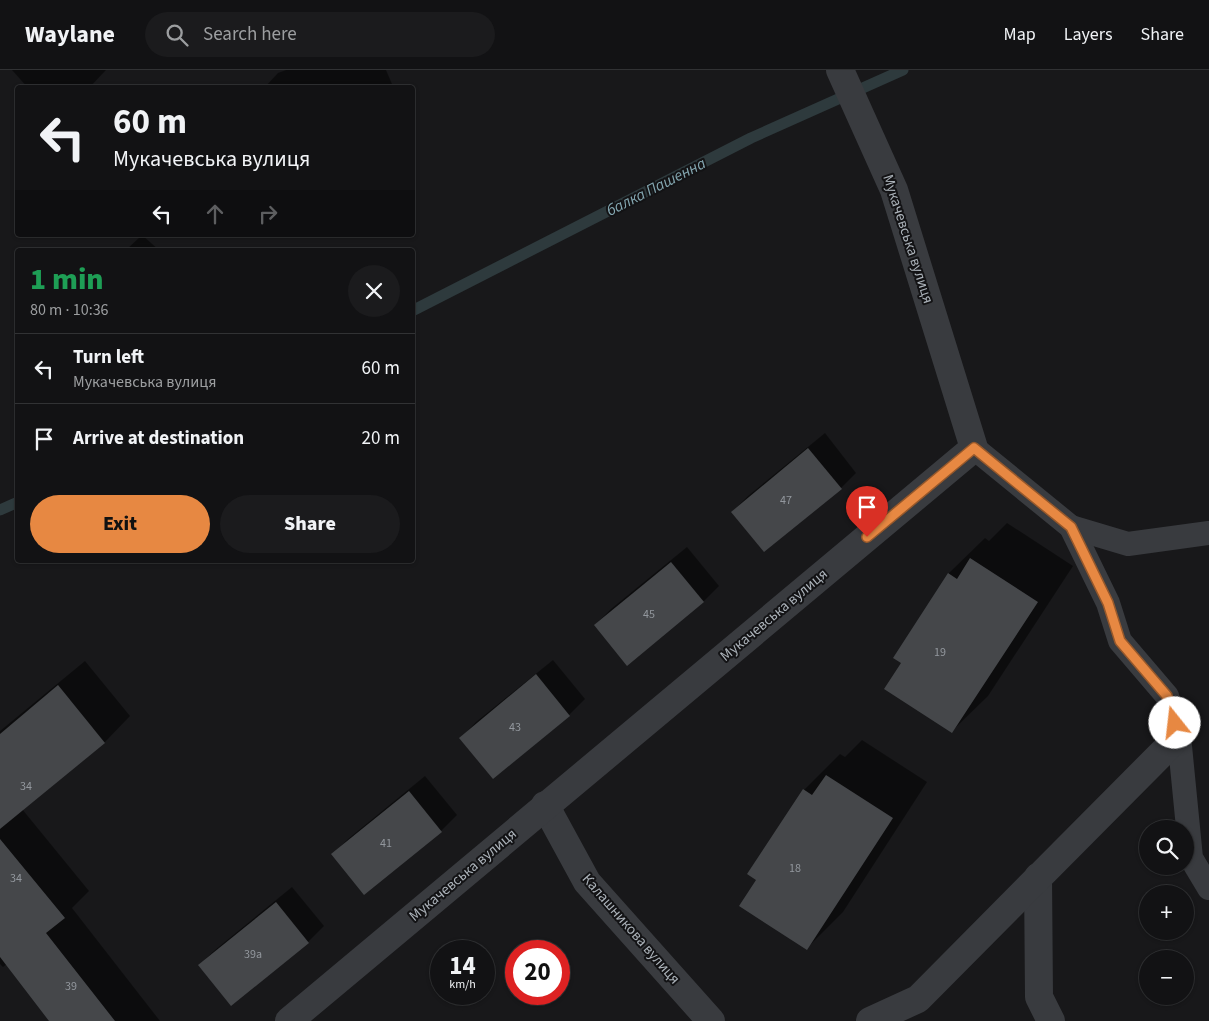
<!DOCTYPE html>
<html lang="en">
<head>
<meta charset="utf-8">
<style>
  body { margin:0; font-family:"Source Sans 3",sans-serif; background:#1b1b1d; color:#f1f3f6; height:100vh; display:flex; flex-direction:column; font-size:19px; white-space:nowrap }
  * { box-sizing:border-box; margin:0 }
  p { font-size:16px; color:#9c9ea0 }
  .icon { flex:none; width:28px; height:28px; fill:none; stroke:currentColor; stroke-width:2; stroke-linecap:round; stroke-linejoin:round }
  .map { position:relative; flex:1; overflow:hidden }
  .sheet { position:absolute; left:15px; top:178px; width:400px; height:315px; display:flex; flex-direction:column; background:#121214; border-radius:5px; box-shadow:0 1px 4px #0004,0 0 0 1px #313234 }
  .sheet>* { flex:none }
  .guide { position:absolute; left:15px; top:15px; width:400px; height:152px; border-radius:5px; box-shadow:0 1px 4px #0004,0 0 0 1px #313234; background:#121214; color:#f1f3f6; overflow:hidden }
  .controls { position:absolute; left:1139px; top:750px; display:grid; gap:10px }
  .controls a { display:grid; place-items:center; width:55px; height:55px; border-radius:50%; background:#121214; box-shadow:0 1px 4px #0004,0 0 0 1px #313234; font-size:25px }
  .speed { position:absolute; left:430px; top:870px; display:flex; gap:10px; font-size:25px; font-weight:700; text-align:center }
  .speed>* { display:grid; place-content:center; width:65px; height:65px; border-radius:50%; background:#121214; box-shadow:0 1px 4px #0004,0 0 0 1px #313234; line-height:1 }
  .speed small { font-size:12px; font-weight:400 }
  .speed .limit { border:8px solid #d22; background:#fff; color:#111 }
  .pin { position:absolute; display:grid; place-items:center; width:42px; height:42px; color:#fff; margin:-51px -21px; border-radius:50% 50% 50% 0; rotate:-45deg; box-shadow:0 0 5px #0007 }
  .pin .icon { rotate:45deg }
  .me { position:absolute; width:55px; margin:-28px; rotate:344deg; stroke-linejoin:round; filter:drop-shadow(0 0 4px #0008) }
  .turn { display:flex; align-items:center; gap:18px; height:105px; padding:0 15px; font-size:22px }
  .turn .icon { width:65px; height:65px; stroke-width:2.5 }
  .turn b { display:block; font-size:35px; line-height:42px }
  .lanes { display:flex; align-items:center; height:48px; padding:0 15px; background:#0003; justify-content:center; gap:25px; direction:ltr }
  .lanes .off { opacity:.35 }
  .round { display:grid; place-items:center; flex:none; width:52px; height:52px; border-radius:26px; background:#1b1b1d }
  .summary { display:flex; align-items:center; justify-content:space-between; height:85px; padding:0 15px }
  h1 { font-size:30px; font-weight:800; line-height:38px; color:#1e9e55 }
  .primary-button { display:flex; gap:10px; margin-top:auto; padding:10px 15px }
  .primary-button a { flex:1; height:58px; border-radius:30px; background:#e78842; color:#111; font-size:20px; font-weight:800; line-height:58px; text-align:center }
  .primary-button a+a { background:#1b1b1d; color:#f1f3f6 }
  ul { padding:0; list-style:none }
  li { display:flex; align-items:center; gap:15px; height:70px; padding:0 15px; border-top:1px solid #313234 }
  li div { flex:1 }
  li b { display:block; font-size:19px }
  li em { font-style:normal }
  header { display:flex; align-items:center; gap:30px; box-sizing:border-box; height:70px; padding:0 25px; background:#121214; border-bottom:1px solid #313234 }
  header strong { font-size:24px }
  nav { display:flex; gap:28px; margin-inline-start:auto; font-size:18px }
  .search { width:350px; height:45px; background:#1b1b1d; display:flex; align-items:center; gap:12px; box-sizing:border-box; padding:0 18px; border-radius:28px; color:#9c9ea0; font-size:19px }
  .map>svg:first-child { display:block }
  .shadow { fill:#0007 }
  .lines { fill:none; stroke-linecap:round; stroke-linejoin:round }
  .stream { stroke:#2e3a3d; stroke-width:11 }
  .building { fill:#45474a }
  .lane { stroke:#393b3f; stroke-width:24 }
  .street { stroke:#393b3f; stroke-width:28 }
  .route-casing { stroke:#96582b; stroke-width:12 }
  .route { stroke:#e78842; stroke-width:9 }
  .labels { text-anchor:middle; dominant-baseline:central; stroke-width:4; stroke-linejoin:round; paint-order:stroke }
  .number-label { font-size:12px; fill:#92979d }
  .street-label { font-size:15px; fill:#abb2b9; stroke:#131315 }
  .water-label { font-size:16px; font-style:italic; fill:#84a7b1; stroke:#131315 }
</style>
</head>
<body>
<header>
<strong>Waylane</strong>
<div class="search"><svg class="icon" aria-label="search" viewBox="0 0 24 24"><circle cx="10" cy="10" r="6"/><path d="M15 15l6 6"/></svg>Search here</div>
<nav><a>Map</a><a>Layers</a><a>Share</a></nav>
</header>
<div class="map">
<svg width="1209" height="951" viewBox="0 0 1209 951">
  <rect width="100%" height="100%" fill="#18181a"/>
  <g class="shadow">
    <polygon points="12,0 106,0 89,18 28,18"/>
    <polygon points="286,0 386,0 392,14 389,18 264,18 278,3"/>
    <polygon points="142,165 159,180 126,180"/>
    <polygon points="825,363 856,403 841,418 732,442 748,426"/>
    <polygon points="1007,453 1073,496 988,626 952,661 903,593 894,588 949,503 985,468 989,471"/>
    <polygon points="687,477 719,516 704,531 627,594 595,555 611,539"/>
    <polygon points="553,590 585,629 569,645 493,707 461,668 476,652"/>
    <polygon points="85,591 130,646 105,672 22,739 89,821 72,838 160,951 51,951 7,894 3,897 0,894 0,661"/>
    <polygon points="862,670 927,712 843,842 807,878 758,810 804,720 840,684 845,687"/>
    <polygon points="425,706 457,745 441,761 333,784 348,769"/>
    <polygon points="292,817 324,856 308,872 199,895 215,880"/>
  </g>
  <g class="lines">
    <g class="stream">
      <polyline points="412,241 751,68 903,0"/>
      <polyline points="0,440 18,432"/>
    </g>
  </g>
  <g class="building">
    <polygon points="808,378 842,419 764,482 731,442"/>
    <polygon points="970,488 1038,532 952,663 884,619 901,593 893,588 948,503 957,509"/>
    <polygon points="671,492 704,532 627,596 594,555"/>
    <polygon points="536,604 570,646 493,709 459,668"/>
    <polygon points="58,615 105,673 0,759 0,664"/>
    <polygon points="826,705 893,748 807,880 739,836 756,810 747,804 803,719 812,725"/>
    <polygon points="409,721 442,762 364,825 331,784"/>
    <polygon points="0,769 65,848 46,863 115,951 49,951 0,887"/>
    <polygon points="276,832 309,873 231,936 198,895"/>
  </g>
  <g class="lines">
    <g class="lane">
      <polyline points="974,378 1071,457 1108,533 1120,571 1167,626 1179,666 1191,788 1209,818"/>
      <polyline points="1071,457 1128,474 1209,463"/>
    </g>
    <g class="street">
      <polyline points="545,735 587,812 711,951"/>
      <polyline points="1038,807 1039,927 1051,951"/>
      <polyline points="289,951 974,378 894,120 840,0"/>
      <polyline points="870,951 918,929 1179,666"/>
    </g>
  </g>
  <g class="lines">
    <g class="route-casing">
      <polyline id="route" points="867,467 974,378 1071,457 1108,533 1120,571 1167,626 1175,653"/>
    </g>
    <use href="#route" class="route"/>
  </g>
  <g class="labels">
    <g class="number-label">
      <text x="786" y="430">47</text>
      <text x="649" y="544">45</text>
      <text x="940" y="582">19</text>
      <text x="515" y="657">43</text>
      <text x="26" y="716">34</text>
      <text x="386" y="773">41</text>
      <text x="795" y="798">18</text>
      <text x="16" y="808">34</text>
      <text x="253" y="884">39а</text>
      <text x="71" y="916">39</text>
    </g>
    <g class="street-label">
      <text transform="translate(908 169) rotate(72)">Мукачевська вулиця</text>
      <text transform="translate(774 545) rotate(-40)">Мукачевська вулиця</text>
      <text transform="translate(463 805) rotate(-40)">Мукачевська вулиця</text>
      <text transform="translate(631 859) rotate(49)">Калашникова вулиця</text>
    </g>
    <g class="water-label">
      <text transform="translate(656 117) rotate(-27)">балка Пашенна</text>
    </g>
  </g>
</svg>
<div class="controls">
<a><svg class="icon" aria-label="search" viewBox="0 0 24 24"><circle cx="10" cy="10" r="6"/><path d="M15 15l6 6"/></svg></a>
<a>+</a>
<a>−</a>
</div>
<div class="speed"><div>14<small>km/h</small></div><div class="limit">20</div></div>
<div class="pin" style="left:867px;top:467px;background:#d93025"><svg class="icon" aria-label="arrive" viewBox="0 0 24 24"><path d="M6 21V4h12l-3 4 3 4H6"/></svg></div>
<svg class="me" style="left:1175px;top:653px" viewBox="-20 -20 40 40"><circle r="19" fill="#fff"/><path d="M0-13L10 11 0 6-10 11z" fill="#e78842"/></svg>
<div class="guide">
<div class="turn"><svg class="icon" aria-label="left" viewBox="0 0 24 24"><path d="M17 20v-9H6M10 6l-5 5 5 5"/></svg><div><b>60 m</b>Мукачевська вулиця</div></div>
<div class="lanes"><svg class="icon" aria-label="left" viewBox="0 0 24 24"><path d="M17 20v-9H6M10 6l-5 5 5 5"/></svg><svg class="icon off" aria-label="ahead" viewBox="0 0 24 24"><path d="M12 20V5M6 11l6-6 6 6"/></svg><svg class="icon off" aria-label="right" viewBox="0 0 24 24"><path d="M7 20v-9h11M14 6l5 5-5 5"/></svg></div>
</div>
<section class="sheet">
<div class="summary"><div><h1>1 min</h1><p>80 m · 10:36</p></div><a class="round"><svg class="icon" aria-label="close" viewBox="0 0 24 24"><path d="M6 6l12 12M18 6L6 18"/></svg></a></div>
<ul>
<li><svg class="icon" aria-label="left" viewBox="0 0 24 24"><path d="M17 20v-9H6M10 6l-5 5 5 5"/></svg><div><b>Turn left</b><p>Мукачевська вулиця</p></div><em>60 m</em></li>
<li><svg class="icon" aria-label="arrive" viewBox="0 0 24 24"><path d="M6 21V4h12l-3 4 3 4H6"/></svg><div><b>Arrive at destination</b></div><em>20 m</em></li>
</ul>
<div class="primary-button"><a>Exit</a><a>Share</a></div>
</section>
</div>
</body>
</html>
